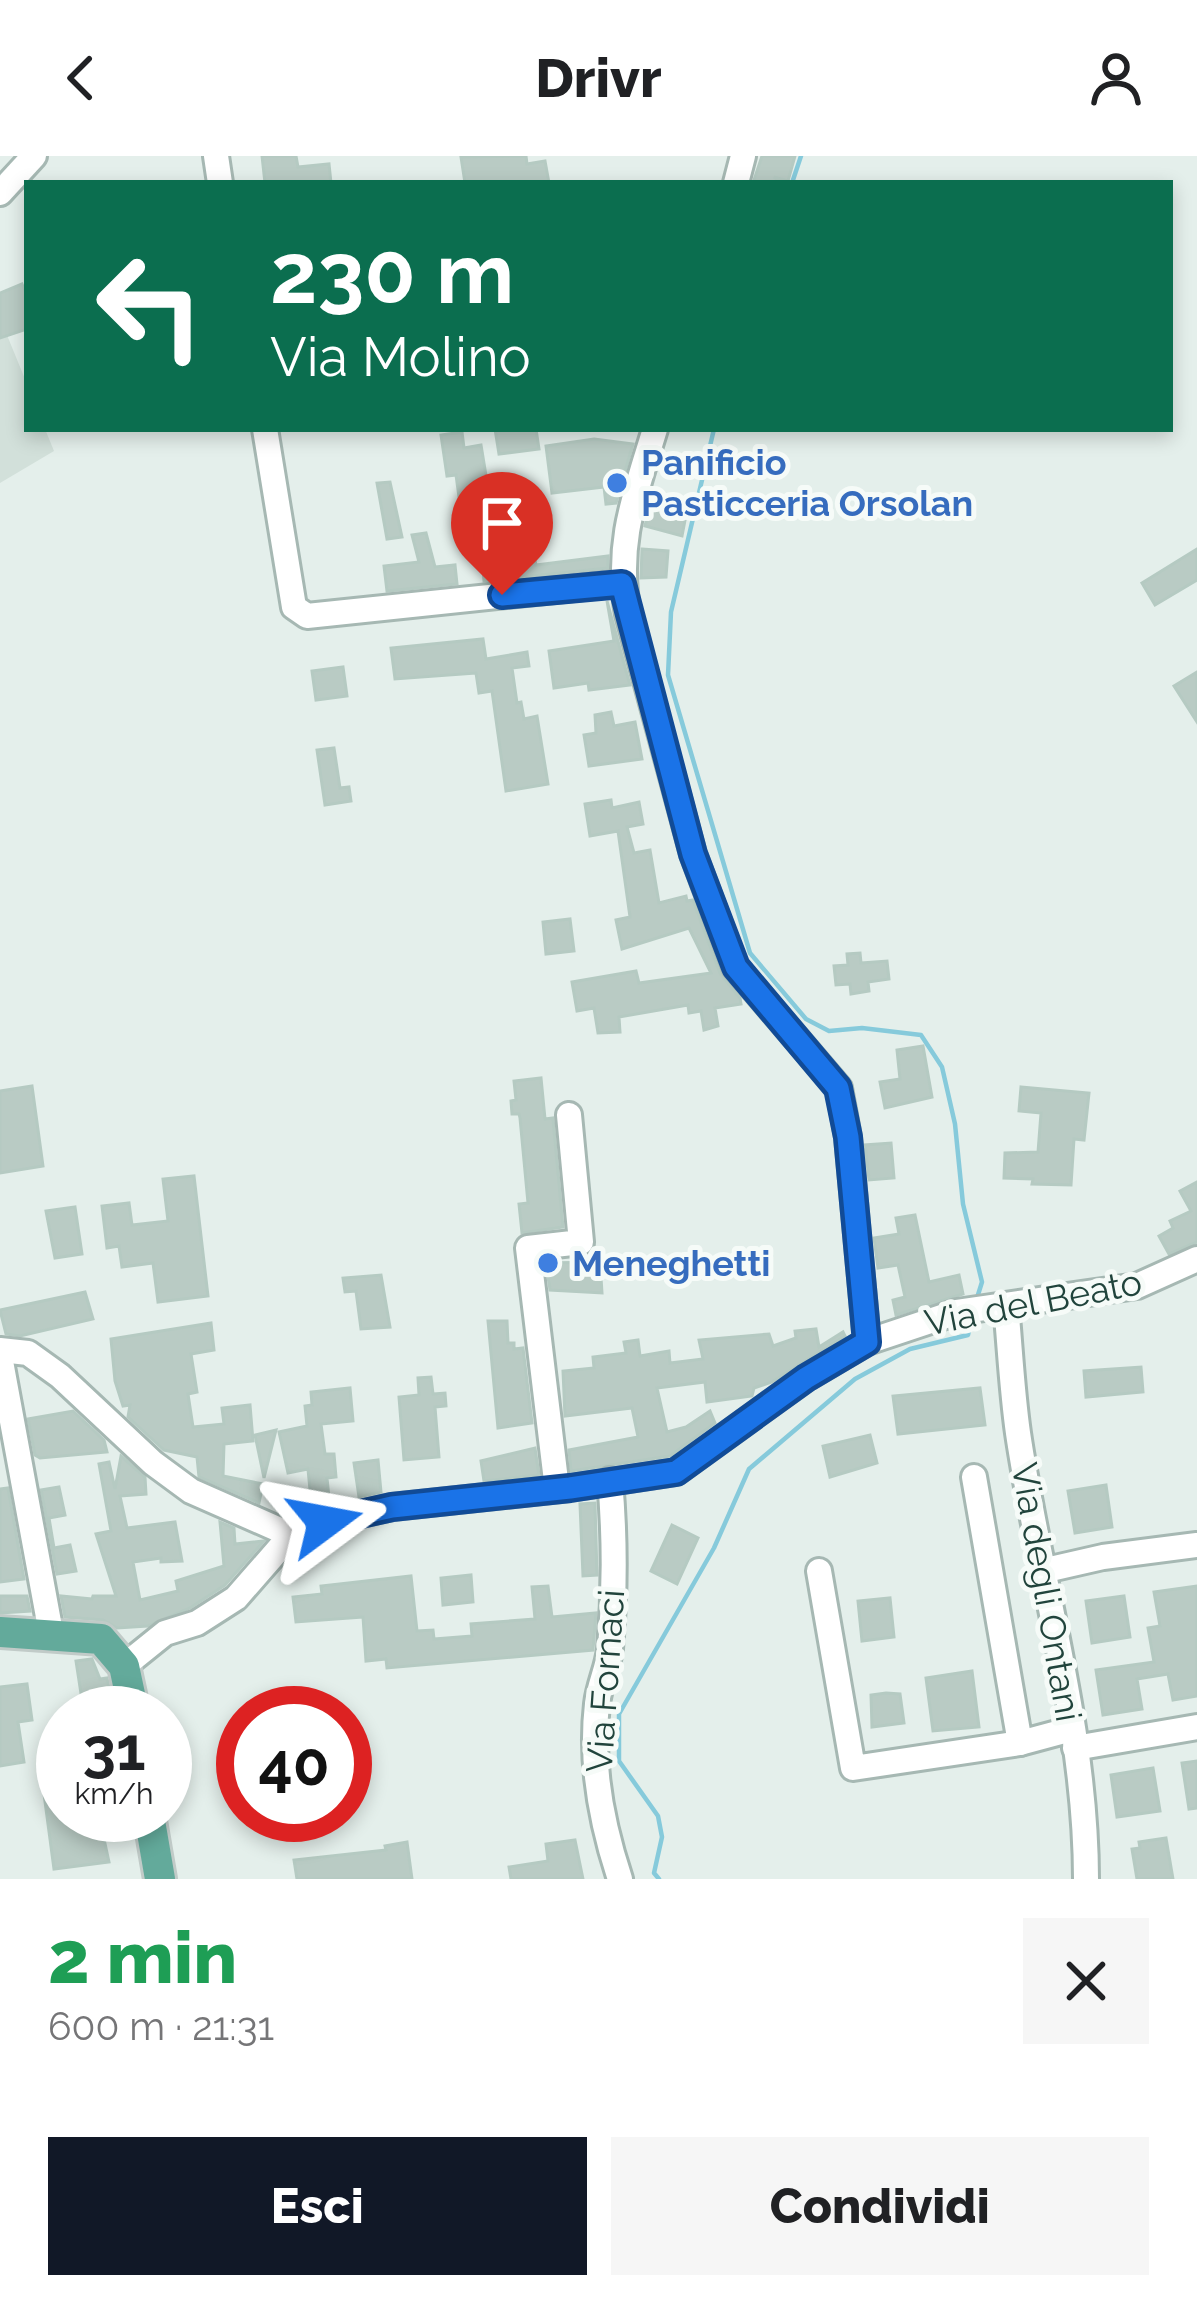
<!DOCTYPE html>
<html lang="it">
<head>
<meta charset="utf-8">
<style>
  body { margin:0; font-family:Raleway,sans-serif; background:#f6f6f6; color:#202124; height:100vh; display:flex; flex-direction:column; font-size:45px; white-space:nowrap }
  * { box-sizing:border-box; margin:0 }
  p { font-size:39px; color:#757577 }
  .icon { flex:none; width:66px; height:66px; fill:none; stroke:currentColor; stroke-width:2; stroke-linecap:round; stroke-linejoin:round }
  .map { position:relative; height:1723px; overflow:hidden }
  .details { display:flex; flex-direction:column; background:#fff; flex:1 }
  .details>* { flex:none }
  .banner { position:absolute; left:24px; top:24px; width:1149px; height:252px; border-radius:0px; box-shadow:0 6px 18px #0003; background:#0b6e4f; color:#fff; overflow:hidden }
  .speed { position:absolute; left:36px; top:1530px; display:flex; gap:24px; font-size:60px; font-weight:700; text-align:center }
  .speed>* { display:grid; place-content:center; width:156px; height:156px; border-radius:50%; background:#fff; box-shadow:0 6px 18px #0003; line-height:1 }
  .speed small { font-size:30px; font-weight:400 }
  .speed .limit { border:18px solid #d22; background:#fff; color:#111 }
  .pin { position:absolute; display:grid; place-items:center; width:102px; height:102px; color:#fff; margin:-123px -51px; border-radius:50% 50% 50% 0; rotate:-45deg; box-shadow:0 0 12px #0007 }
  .pin .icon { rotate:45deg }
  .me { position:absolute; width:132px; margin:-66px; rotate:77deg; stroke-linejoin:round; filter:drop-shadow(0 0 9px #0008) }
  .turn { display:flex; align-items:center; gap:42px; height:252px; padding:0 48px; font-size:54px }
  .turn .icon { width:156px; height:156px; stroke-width:2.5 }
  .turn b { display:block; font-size:84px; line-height:102px }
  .round { display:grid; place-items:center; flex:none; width:126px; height:126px; border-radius:0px; background:#f6f6f6 }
  .head { display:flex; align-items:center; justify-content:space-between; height:204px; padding:0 48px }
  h1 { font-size:72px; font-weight:800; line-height:90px; color:#1e9e55 }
  .cta { display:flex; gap:24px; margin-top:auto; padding:24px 48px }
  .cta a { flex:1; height:138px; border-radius:0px; background:#111827; color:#fff; font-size:48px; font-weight:800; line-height:138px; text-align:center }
  .cta a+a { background:#f6f6f6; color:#202124 }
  header { display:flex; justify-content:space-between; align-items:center; height:156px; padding:0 48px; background:#fff; font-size:54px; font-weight:800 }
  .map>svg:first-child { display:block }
  .built { fill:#d2e0da }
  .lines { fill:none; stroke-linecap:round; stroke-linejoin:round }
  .stream { stroke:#86cadb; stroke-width:4.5 }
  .building { fill:#b9cbc4; stroke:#b5cac2; stroke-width:3 }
  .minor-casing { stroke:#a6b8b3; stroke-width:30 }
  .major-casing { stroke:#c1cbc8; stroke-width:36 }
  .minor { stroke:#fff; stroke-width:24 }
  .major { stroke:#63aa9b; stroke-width:30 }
  .route-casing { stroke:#114b97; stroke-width:30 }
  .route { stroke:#1a73e8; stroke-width:21 }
  .shop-dot { fill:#3f7fe0; stroke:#f6fbf8; stroke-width:4.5 }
  .labels { text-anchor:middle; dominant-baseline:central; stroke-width:10; stroke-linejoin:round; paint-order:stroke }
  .shop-label { font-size:36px; font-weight:bold; fill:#366cbe; stroke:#f6fbf8; text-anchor:start }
  .street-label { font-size:36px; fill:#21443c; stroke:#f6fbf8 }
</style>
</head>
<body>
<header><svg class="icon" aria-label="back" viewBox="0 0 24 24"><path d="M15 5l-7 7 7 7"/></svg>Drivr<svg class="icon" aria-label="person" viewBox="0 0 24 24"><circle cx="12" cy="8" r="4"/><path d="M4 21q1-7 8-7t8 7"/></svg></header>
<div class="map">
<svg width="1197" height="1723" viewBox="0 0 1197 1723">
  <rect width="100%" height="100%" fill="#e4efeb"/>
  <polygon class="built" points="0,162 27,228 27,273 45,273 54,295 0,327"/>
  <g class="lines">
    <g class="stream">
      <polyline points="792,27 801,0"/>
      <polyline points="714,273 671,456 668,519 750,797 806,863 829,875 862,872 921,879 942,911 955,968 963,1048 982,1126 977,1142"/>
      <polyline points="659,1723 654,1717 662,1681 658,1660 619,1605 619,1558 714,1392 749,1313 855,1223 910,1193 968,1179 971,1165"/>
    </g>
  </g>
  <g class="building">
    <polygon points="262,0 296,0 298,11 329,8 331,27 265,27"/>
    <polygon points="526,0 527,8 545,5 549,27 465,27 461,1"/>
    <polygon points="762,0 795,0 788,25 774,21 782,27 753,27"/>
    <polygon points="22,128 27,139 27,173 0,182 0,137"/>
    <polygon points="495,273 536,273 539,293 499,298"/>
    <polygon points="462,276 464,292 481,289 491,350 512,347 522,405 535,404 536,409 608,400 608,412 484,425 481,391 469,393 464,340 459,341 456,319 447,320 441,279"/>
    <polygon points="594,283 633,288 616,347 606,348 604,331 552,337 546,290"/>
    <polygon points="390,326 402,381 387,383 377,327"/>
    <polygon points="650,349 686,359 682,380 645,370"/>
    <polygon points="426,377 435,411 455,409 457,428 387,435 384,410 419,406 412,379"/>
    <polygon points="642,393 668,395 666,421 641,422"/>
    <polygon points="1197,393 1197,424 1155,449 1142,427"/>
    <polygon points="607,445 630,529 589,534 588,527 554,532 549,495 614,485"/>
    <polygon points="483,483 486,503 527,496 529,510 512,512 517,547 521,546 524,563 537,560 548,628 506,635 492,535 479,537 476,517 395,523 391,492"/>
    <polygon points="343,511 347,540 316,544 312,515"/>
    <polygon points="1197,516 1197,566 1174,530"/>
    <polygon points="611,556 614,570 635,566 642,603 589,610 584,579 596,577 595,559"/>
    <polygon points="334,592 340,632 349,631 351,645 325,649 317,594"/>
    <polygon points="611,644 612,652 639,646 643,668 627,671 634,697 650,694 659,747 686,740 687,745 693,744 720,817 740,842 741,848 715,852 718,870 704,874 701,855 689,857 688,849 619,861 620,876 598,877 594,852 577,855 572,826 636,815 639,827 711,817 689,772 622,793 616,764 630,761 618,675 590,680 585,648"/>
    <polygon points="570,763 574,795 546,798 543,766"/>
    <polygon points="860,797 861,807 887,805 889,823 868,826 869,835 851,838 850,828 836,829 834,810 848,809 847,798"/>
    <polygon points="923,890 932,941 885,952 880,926 900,923 897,894"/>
    <polygon points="541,922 545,963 553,962 563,1071 522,1077 519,1048 528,1047 520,962 519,958 512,958 511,945 516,944 514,925"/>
    <polygon points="32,930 43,1010 0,1017 0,935"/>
    <polygon points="1021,931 1089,937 1084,984 1074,983 1071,1029 1032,1028 1033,1023 1004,1022 1005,997 1038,996 1041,957 1019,955"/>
    <polygon points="891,987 894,1022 869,1024 865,989"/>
    <polygon points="194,1020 208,1140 158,1146 153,1107 122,1111 119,1090 107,1092 102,1050 129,1047 132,1069 168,1065 163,1023"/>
    <polygon points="1197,1026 1197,1086 1169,1098 1159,1080 1173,1072 1170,1065 1191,1055 1180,1035"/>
    <polygon points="75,1051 82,1098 55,1102 46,1055"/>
    <polygon points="915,1059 929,1126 959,1119 963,1138 896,1159 893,1144 905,1141 898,1109 878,1112 874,1082 899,1078 896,1062"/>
    <polygon points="600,1106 602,1137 550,1134 546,1107"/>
    <polygon points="381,1119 390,1171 361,1173 356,1135 345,1136 343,1122"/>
    <polygon points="85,1136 93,1163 20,1180 6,1178 0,1154"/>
    <polygon points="488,1165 507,1165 508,1187 514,1187 514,1193 523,1192 532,1267 498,1272"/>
    <polygon points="211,1167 214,1194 191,1198 197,1236 188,1238 193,1271 224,1268 222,1252 250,1249 253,1285 224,1288 223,1320 263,1328 259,1347 199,1321 197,1301 164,1294 128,1261 130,1249 123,1250 115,1225 111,1183"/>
    <polygon points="816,1173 819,1191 843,1176 845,1180 772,1226 754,1232 752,1240 707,1246 705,1226 657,1232 667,1276 686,1271 710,1255 715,1267 670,1300 571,1315 569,1294 638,1281 632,1252 565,1260 563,1215 594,1212 593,1201 626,1197 624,1186 638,1184 640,1200 669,1195 670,1207 703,1203 699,1184 769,1178 773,1190 796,1182 795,1175"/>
    <polygon points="1141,1211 1143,1236 1086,1241 1084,1215"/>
    <polygon points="431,1221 433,1238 445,1237 446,1250 435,1251 439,1301 404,1304 399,1241 419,1239 418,1222"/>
    <polygon points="350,1232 353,1265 321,1268 325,1298 334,1298 336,1321 327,1322 329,1342 311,1344 308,1313 288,1317 279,1276 307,1270 305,1250 312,1249 311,1236"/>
    <polygon points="980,1232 985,1269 898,1278 893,1240"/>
    <polygon points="73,1255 104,1284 107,1296 40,1302 35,1299 28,1263"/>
    <polygon points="276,1274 264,1322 255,1279"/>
    <polygon points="870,1279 877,1307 830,1321 823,1290"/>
    <polygon points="535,1292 539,1319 484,1325 481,1305"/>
    <polygon points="121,1300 145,1321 146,1338 120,1340 127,1372 175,1366 182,1405 161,1406 161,1402 133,1406 140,1444 178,1435 176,1425 224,1410 220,1366 234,1372 235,1388 264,1385 225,1429 190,1452 148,1470 117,1472 103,1464 65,1461 61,1440 92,1443 93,1440 116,1440 96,1378 111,1375 99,1308 109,1306 115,1333"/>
    <polygon points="378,1304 381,1336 359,1341 354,1307"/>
    <polygon points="1106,1329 1112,1371 1075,1377 1068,1335"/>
    <polygon points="59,1331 65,1359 49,1362 54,1392 70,1389 76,1415 57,1418 41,1334"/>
    <polygon points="8,1332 24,1423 0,1426 0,1333"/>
    <polygon points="595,1347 597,1419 583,1420 580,1348"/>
    <polygon points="672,1369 698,1382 677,1428 651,1415"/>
    <polygon points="471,1419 473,1446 443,1449 441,1422"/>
    <polygon points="411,1420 417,1475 433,1474 434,1483 472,1480 471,1468 535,1463 532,1431 548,1430 552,1461 596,1457 593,1494 387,1512 386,1503 366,1505 363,1461 296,1466 293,1441 322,1438 321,1430"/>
    <polygon points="1197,1430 1197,1540 1173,1544 1168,1518 1137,1523 1142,1553 1103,1559 1096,1514 1154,1506 1148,1472 1160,1470 1154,1436"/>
    <polygon points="0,1440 27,1440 30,1455 0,1457"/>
    <polygon points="1124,1440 1130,1481 1092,1487 1086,1445"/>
    <polygon points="890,1442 894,1481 862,1485 858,1445"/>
    <polygon points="92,1503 100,1523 107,1522 114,1557 84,1557 76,1505"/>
    <polygon points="972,1515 979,1571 933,1575 926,1522"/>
    <polygon points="27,1528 32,1564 18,1566 24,1606 0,1610 0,1531"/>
    <polygon points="886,1537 900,1538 904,1567 872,1571 871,1539"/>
    <polygon points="1197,1605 1197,1652 1189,1653 1182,1607"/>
    <polygon points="1153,1612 1160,1655 1117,1661 1111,1619"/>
    <polygon points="63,1620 63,1659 130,1659 133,1679 104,1683 109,1706 54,1713 42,1623"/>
    <polygon points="1166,1682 1173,1723 1137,1723 1132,1693 1140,1692 1139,1686"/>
    <polygon points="575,1684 583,1723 511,1723 509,1711 548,1705 546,1688"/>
    <polygon points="407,1686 412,1723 297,1723 294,1704 386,1694 385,1690"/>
  </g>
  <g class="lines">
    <g class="minor-casing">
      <g id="minor">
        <polyline points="216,0 220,27"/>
        <polyline points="736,27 743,0"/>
        <polyline points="0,37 34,0"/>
        <polyline points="265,273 294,451 307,460 622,427"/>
        <path d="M655,273C635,339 615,388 628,458L693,698L735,811L839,932L848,981L867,1186"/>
        <path d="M1006,1149C1010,1192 1012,1235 1018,1277C1040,1426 1086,1572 1086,1723"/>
        <polyline points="0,1194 28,1197 60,1220 153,1307 191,1335 291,1379"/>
        <polyline points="0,1200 51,1477"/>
        <polyline points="974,1321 1020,1587"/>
        <path d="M610,1324C615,1381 615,1436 610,1493C608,1512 599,1529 597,1548C590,1608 601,1666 620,1723"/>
        <polyline points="557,1333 528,1092 581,1086 569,959"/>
        <polyline points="1046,1414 1103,1401 1197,1389"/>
        <polyline points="819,1415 853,1612 1020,1587 1072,1573"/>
        <polyline points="124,1510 165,1477 197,1467 236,1442 291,1379 325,1366 392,1351 570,1332 676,1316 806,1222 867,1186 957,1156 1137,1130 1197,1103"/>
        <polyline points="1075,1592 1197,1571"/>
      </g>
    </g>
    <g class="major-casing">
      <g id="major">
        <polyline points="0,1476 101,1483 124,1510 134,1557"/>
        <polyline points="149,1659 160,1723"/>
      </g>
    </g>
    <use href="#minor" class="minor"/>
    <use href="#major" class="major"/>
  </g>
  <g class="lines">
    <g class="route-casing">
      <polyline id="route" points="325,1366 392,1351 570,1332 676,1316 806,1222 867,1186 848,981 838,932 736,811 693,698 622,428 502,439"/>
    </g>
    <use href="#route" class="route"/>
  </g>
  <g class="shop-dot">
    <circle cx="617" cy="327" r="12"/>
    <circle cx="548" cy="1107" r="12"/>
  </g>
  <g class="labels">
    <g class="shop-label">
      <text x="641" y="306">Panificio<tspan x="641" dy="41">Pasticceria Orsolan</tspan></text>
      <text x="572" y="1107">Meneghetti</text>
    </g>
    <g class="street-label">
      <text transform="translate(1033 1146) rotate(-11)">Via del Beato</text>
      <text transform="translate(1047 1436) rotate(80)">Via degli Ontani</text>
      <text transform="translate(605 1525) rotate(-86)">Via Fornaci</text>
    </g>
  </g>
</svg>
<div class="speed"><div>31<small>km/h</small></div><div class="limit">40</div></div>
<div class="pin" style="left:502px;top:439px;background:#d93025"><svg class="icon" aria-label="arrive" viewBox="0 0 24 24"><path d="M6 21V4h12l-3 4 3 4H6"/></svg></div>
<svg class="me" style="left:325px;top:1366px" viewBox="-20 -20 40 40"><path d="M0-17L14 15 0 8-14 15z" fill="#1a73e8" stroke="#fff" stroke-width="4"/></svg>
<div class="banner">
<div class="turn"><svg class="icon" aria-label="left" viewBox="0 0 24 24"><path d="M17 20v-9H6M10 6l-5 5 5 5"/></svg><div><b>230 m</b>Via Molino</div></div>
</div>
</div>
<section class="details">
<div class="head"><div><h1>2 min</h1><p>600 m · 21:31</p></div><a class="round"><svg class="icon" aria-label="close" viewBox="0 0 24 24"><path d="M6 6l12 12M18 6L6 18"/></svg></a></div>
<div class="cta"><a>Esci</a><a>Condividi</a></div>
</section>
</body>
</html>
